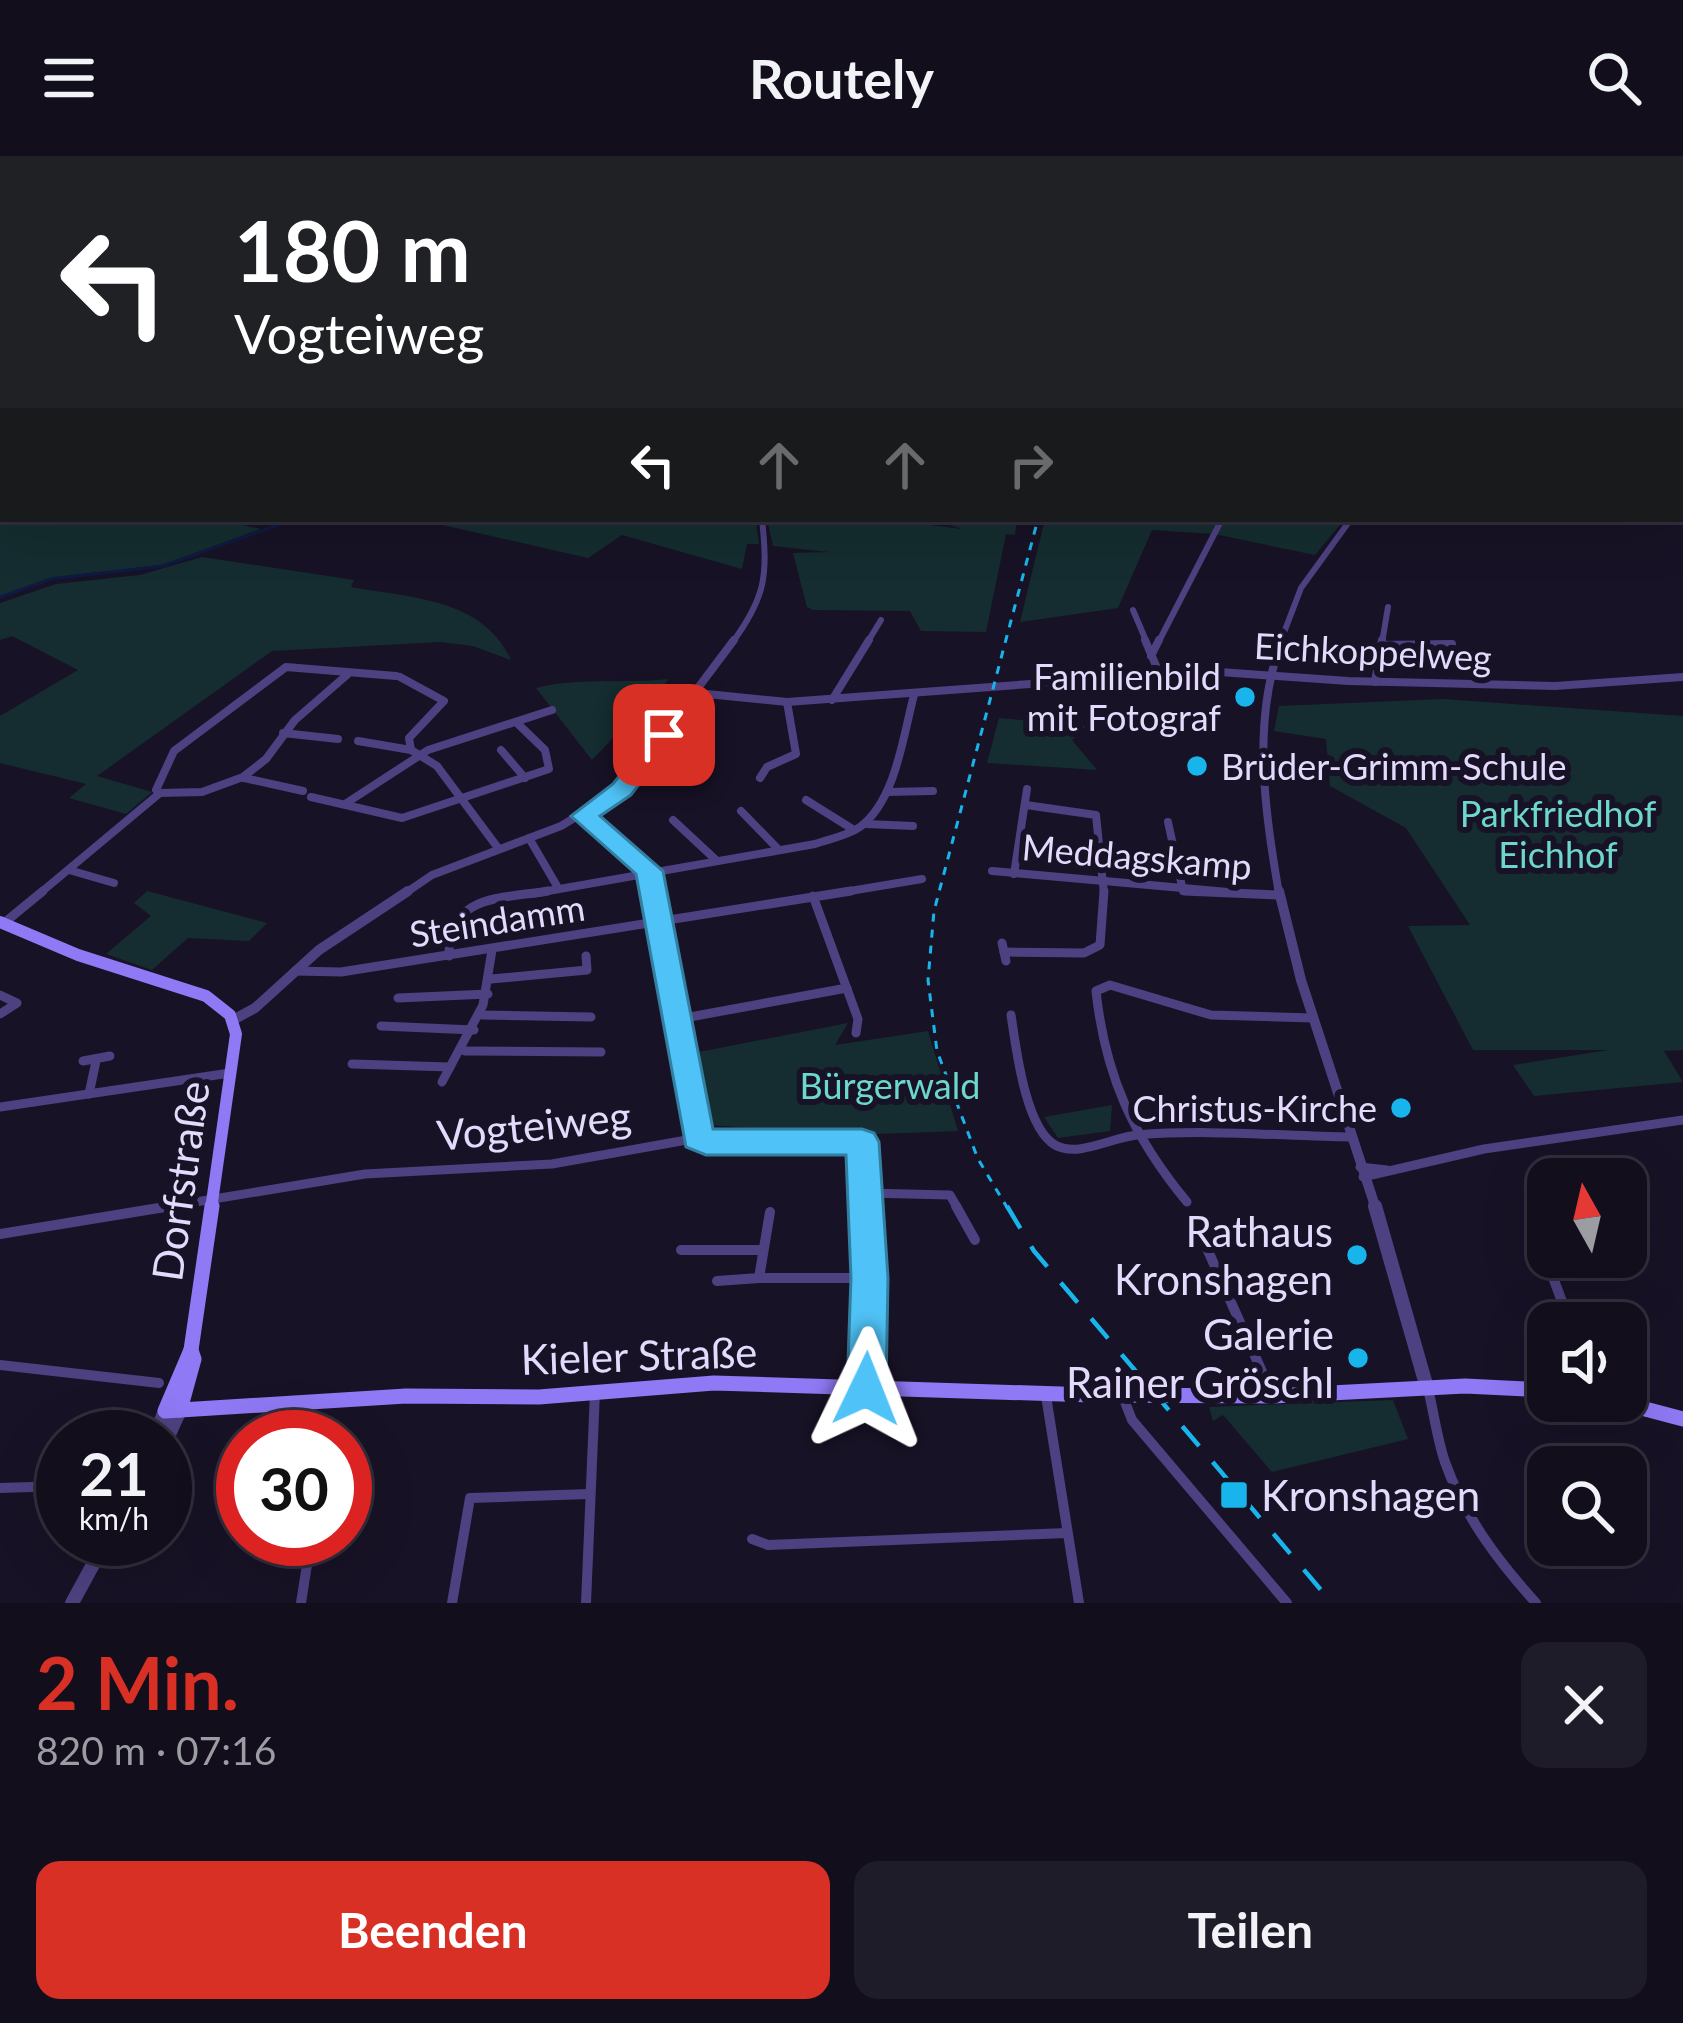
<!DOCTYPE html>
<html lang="de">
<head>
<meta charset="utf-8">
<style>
  body { margin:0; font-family:Lato,sans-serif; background:#1f1c29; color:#f1f3f6; height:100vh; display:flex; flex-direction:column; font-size:45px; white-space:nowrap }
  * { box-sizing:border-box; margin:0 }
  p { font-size:39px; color:#9c9ca3 }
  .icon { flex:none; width:66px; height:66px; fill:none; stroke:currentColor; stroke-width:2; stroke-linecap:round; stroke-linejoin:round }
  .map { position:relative; height:1447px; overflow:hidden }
  .side { display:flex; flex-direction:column; background:#120e1c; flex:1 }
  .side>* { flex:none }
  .banner { position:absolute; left:0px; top:0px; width:1683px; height:366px; box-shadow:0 12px 48px #0002,0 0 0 3px #312e3b; background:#202124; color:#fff; overflow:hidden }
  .needle { width:78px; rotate:352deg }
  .fabs { position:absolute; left:1527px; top:1002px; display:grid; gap:24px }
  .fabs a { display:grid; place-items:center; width:120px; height:120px; border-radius:24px; background:#120e1c; box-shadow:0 12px 48px #0002,0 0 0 3px #312e3b; font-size:60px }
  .speed { position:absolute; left:36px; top:1254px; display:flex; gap:24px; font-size:60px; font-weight:700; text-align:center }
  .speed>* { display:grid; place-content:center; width:156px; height:156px; border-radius:50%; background:#120e1c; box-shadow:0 12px 48px #0002,0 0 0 3px #312e3b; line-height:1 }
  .speed small { font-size:30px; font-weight:400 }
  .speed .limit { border:18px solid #d22; background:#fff; color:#111 }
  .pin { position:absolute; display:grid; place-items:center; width:102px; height:102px; color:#fff; margin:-51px; border-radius:24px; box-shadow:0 6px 18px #0006 }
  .me { position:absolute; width:132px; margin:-66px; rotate:2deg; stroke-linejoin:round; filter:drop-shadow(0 0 9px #0008) }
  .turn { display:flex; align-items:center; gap:42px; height:252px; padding:0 36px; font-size:54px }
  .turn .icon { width:156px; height:156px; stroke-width:2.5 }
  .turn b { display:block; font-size:84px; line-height:102px }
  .lanes { display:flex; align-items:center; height:114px; padding:0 36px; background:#0003; justify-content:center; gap:60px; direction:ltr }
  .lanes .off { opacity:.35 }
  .round { display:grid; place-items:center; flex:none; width:126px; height:126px; border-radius:24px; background:#1f1c29 }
  .summary { display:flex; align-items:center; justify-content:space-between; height:204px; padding:0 36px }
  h1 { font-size:72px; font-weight:700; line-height:90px; color:#d93025 }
  .button { display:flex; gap:24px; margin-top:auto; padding:24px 36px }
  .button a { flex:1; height:138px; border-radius:24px; background:#d93025; color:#fff; font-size:48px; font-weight:700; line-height:138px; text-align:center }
  .button a+a { background:#1f1c29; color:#f1f3f6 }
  header { display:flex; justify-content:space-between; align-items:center; height:156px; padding:0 36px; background:#120e1c; font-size:54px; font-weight:700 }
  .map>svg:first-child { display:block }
  .green { fill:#152d30 }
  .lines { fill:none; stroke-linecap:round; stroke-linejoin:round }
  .stream { stroke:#0f1a42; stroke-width:3 }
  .minor-far4 { stroke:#4d4181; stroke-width:3 }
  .minor-far3 { stroke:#4d4181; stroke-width:6 }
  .minor-far2 { stroke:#4d4181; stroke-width:8 }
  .minor-far1 { stroke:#4d4181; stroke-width:9 }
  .minor { stroke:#4d4181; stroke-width:10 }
  .tertiary-far4 { stroke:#4d4181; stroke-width:4.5 }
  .tertiary-far3 { stroke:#4d4181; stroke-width:6 }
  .tertiary-far2 { stroke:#4d4181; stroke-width:8 }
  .tertiary-far1 { stroke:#4d4181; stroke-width:10 }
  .tertiary { stroke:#4d4181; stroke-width:14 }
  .secondary-far1 { stroke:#8f79f4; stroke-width:12 }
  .secondary { stroke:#8f79f4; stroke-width:15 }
  .trunk { stroke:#e366c0; stroke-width:6 }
  .rail-far1 { stroke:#17b5eb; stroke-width:3; stroke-dasharray:8 8; stroke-linecap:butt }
  .rail { stroke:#17b5eb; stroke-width:4.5; stroke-dasharray:26 21; stroke-linecap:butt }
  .route { fill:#4fc3f7; stroke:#337fa1; stroke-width:3 }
  .poi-dot { fill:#17b5eb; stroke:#181226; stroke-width:4.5 }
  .labels { text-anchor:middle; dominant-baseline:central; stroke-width:12; stroke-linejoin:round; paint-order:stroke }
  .street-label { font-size:36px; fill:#e3dafc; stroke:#181226 }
  .poi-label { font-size:36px; fill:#e3dafc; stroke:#181226; text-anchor:end }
  .park-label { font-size:36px; fill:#6cd7cc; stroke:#181226 }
  .near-street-label { font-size:42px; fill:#e3dafc; stroke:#181226 }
  .near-poi-label { font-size:42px; fill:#e3dafc; stroke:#181226; text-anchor:end }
</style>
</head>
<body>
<header><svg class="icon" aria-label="menu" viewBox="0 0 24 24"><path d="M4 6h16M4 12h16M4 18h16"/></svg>Routely<svg class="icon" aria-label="search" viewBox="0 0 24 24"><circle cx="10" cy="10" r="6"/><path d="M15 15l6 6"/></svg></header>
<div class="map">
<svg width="1683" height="1447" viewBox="0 0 1683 1447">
  <rect width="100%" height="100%" fill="#181226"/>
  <g class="green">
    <polygon points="7,363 213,363 261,373 162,409 55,421 0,441 0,366"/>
    <polygon points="416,363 717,363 756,366 759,388 747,388 742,413 622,379 588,402"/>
    <polygon points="767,363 884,363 962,373 950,369 950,363 1017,363 1015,379 1006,378 986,476 921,475 910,455 813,454 807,451 793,397 829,396 773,390"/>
    <polygon points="1045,363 1262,363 1286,367 1288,363 1345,363 1315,399 1214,378 1152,374 1118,452 1020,466"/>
    <path d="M202,401L354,424L351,431C411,442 483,442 511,504L473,490L440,486L272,495L97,620L152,636L126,658L69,642L86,628L0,607V560L78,514L12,480L0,484V447L56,428L140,419Z"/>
    <path d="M669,523L592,604L536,532C576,521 626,528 669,523Z"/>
    <polygon points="1443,543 1683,560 1683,894 1664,895 1683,926 1534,940 1513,909 1609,894 1473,894 1408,770 1470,769 1406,672 1330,630 1326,583 1274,575 1279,550"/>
    <polygon points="999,562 1086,570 1072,584 1097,614 987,607"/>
    <polygon points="147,735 267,767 249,785 188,782 152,814 106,798 151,760 134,747"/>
    <polygon points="848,867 835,889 928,875 958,975 848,979 708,969 694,897"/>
    <polygon points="1112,949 1110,975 1058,982 1044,961"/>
    <polygon points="1393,1244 1408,1283 1272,1316 1223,1259 1213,1265 1209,1251"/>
  </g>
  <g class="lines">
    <g class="stream">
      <polyline points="508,0 518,3"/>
      <polyline points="20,3 40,0"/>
      <polyline points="0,441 51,423 163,410 295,363"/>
    </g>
    <g class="minor-far4">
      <polyline points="551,0 556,3"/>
      <polyline points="586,0 594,3"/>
      <polyline points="1330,0 1368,3"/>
      <polyline points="1591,0 1607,3"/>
      <polyline points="269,3 290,0"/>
      <polyline points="404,3 411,3"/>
      <polyline points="431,3 448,2"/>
      <polyline points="616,3 626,0"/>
    </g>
    <g class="minor-far3">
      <polyline points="1133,454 1147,487"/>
      <polyline points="867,487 881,464"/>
      <polyline points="1158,487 1222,363"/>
      <polyline points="1382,487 1388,451"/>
    </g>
    <g class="minor-far2">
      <polyline points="1145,484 1160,519"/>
      <polyline points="1380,489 1452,488"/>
      <polyline points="1151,500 1159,484"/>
      <polyline points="400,521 444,545 409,582 411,594 437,610 498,692"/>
      <polyline points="1375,526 1382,484"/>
      <polyline points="697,537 787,546 1206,515 1348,525 1555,530 1683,521"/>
      <polyline points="832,544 869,484"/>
      <polyline points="283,577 338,583"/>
      <polyline points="358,585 411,594"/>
      <polyline points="501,594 525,622"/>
      <polyline points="244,622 303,635"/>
      <polyline points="760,622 767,611 796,598 787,546"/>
      <polyline points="887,636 933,635"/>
      <polyline points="160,637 156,634 174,595 286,511 396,520"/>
      <polyline points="160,637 202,636 243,621 266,603 295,564 348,518"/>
      <polyline points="311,641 402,662 549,613 545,594 516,566"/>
      <polyline points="806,644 854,674"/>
      <polyline points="345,648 428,594 552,554"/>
      <polyline points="1026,649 1096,659 1104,738"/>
      <polyline points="741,655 778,693"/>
      <polyline points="583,660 649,715 653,738"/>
      <polyline points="673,664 716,704"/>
      <polyline points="1168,666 1183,735"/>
      <polyline points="866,668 913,670"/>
      <polyline points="529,682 557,730"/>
      <polyline points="69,714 114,727"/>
      <polyline points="992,715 1250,738"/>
      <polyline points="1014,718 1027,633"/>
      <polyline points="39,738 160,637"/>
      <path d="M531,738L815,688C829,683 847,680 860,671C896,644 903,580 914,539"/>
      <polyline points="832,738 922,723"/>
    </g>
    <g class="minor-far1">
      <polyline points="653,735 698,982"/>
      <polyline points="1184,735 1277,739"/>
      <polyline points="813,740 858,863 856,877"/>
      <polyline points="4,767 43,735"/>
      <polyline points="1002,787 1006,805"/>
      <polyline points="1004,796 1084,797 1100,789 1104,735"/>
      <path d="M449,800C448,738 500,743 548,735"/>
      <polyline points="295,815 341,816 851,735"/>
      <polyline points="491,823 587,814 586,800"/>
      <polyline points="0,839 17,847 0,858"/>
      <polyline points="398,842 488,838"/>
      <polyline points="482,859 591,861"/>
      <path d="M1011,859C1016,891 1025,972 1055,989C1078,1002 1113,981 1137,979C1208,973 1280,980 1351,981"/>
      <polyline points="679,863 847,832"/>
      <polyline points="381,870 474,874"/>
      <polyline points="465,895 601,896"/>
      <polyline points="83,905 110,900"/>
      <polyline points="352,908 450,911"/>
      <polyline points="442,926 483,849 492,794"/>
      <polyline points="89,938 96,905"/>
      <polyline points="0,951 230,917"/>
      <polyline points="1360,1011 1387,1014"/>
      <polyline points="1363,1021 1484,993 1683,964"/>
      <polyline points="866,1037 950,1039 958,1053"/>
      <path d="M1187,1046C1133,981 1105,919 1096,835L1110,829L1211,859L1313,862"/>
      <polyline points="153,1053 365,1018 552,1008 698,982 706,987 863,986 866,1053"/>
    </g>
    <g class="minor">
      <polyline points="866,1050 867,1232"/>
      <polyline points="956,1050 975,1084"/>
      <polyline points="770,1056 759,1122 870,1122"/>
      <polyline points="1529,1057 1570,1167"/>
      <polyline points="1192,1059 1272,1238"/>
      <polyline points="0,1078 171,1050"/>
      <polyline points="681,1094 763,1094"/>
      <polyline points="717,1125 759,1122"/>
      <polyline points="0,1209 159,1227"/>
      <path d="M1428,1233C1434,1257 1437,1283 1445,1306C1464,1360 1498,1405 1536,1447"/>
      <polyline points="1046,1240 1079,1447"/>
      <polyline points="1123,1241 1132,1264 1287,1447"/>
      <polyline points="0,1332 63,1330"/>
      <polyline points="752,1383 768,1389 1067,1377"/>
      <polyline points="301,1447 311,1383"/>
      <polyline points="452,1447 470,1342 589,1338"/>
      <polyline points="586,1447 595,1236"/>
    </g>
    <polyline class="tertiary-far4" points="806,0 816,3"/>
    <g class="tertiary-far3">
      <path d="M732,487C766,441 768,419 762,363"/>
      <polyline points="1280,487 1301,432 1351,363"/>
    </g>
    <g class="tertiary-far2">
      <polyline points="404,738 432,719 561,670 622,633 734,484"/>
      <path d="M1279,738C1265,655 1251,565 1282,484"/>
    </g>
    <g class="tertiary-far1">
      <polyline points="1279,735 1301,824 1376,1053"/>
      <polyline points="233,864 255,852 319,794 408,735"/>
    </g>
    <g class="tertiary">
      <polyline points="1375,1050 1427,1232"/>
      <polyline points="154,1281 165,1255"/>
      <polyline points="165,1287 180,1254"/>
      <polyline points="72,1447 107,1383"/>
    </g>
    <polyline class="secondary-far1" points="0,766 78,799 206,840 230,859 236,878 211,1053"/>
    <g class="secondary">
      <polyline points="191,1194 165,1255 406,1240 539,1241 714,1227 1091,1239 1273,1240 1465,1230 1548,1234"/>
      <polyline points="1615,1245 1683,1263"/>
      <polyline points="180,1254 194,1203 191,1194 212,1050"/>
    </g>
    <polyline class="trunk" points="1202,0 1219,3"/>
    <g class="rail-far1">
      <polyline points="1084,0 1088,3"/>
      <polyline points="1008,1053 978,1003 937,895 928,824 934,755 1038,363"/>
    </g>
    <polyline class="rail" points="1007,1050 1034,1095 1332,1447"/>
  </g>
  <polygon class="route" points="664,572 676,579 673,584 631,639 600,660 663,715 713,973 862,973 874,977 879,986 888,1122 886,1233 880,1246 866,1251 853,1246 847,1233 851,1122 846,999 706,999 686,991 636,718 571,660 613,628 656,574"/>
  <g class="poi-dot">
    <circle cx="1245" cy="541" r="12"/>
    <circle cx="1197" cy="610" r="12"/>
    <circle cx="1401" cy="952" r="12"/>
    <circle cx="1357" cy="1099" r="12"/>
    <circle cx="1358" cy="1202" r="12"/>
    <rect x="1219" y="1324" width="30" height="30" rx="6"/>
  </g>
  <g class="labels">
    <g class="street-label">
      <text transform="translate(1373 495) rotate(3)">Eichkoppelweg</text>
      <text transform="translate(1137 700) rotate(5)">Meddagskamp</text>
      <text transform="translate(497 764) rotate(-9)">Steindamm</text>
    </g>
    <g class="poi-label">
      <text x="1221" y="520">Familienbild<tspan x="1221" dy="41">mit Fotograf</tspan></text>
      <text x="1221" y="610" text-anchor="start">Brüder-Grimm-Schule</text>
      <text x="1377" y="952">Christus-Kirche</text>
    </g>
    <g class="park-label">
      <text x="1558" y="657">Parkfriedhof<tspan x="1558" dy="41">Eichhof</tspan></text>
      <text x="890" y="929">Bürgerwald</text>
    </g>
    <g class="near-street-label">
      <text transform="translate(534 969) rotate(-6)">Vogteiweg</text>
      <text transform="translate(180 1025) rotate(-82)">Dorfstraße</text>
      <text transform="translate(639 1199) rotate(-2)">Kieler Straße</text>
    </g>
    <g class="near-poi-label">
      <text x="1333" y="1075">Rathaus<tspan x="1333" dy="48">Kronshagen</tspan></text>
      <text x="1334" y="1178">Galerie<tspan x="1334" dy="48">Rainer Gröschl</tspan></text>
      <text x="1261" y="1339" text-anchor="start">Kronshagen</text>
    </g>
  </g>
</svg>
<div class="fabs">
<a><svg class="needle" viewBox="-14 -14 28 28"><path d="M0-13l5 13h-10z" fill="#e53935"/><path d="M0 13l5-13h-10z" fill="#9c9ca3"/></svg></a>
<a><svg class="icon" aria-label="sound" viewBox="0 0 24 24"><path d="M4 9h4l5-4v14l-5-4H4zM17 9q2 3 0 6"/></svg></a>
<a><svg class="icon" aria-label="search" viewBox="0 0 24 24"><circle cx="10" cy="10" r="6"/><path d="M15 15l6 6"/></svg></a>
</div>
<div class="speed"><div>21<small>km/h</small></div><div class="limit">30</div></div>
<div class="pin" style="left:664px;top:579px;background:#d93025"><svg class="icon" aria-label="arrive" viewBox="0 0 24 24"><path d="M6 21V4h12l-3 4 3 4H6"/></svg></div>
<svg class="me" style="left:866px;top:1233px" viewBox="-20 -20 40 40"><path d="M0-17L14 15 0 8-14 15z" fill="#4fc3f7" stroke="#fff" stroke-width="4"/></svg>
<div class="banner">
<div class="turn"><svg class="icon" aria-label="left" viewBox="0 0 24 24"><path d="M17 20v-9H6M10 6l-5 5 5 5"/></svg><div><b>180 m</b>Vogteiweg</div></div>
<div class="lanes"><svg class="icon" aria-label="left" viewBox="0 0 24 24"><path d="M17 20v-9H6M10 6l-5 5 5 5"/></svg><svg class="icon off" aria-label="ahead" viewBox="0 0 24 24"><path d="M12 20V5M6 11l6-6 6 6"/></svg><svg class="icon off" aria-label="ahead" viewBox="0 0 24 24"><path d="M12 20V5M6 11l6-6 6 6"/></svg><svg class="icon off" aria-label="right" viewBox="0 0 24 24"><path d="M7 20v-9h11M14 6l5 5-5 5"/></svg></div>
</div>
</div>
<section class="side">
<div class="summary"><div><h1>2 Min.</h1><p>820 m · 07:16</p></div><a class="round"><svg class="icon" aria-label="close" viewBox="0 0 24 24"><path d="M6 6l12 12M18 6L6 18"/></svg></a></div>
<div class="button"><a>Beenden</a><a>Teilen</a></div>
</section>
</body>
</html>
